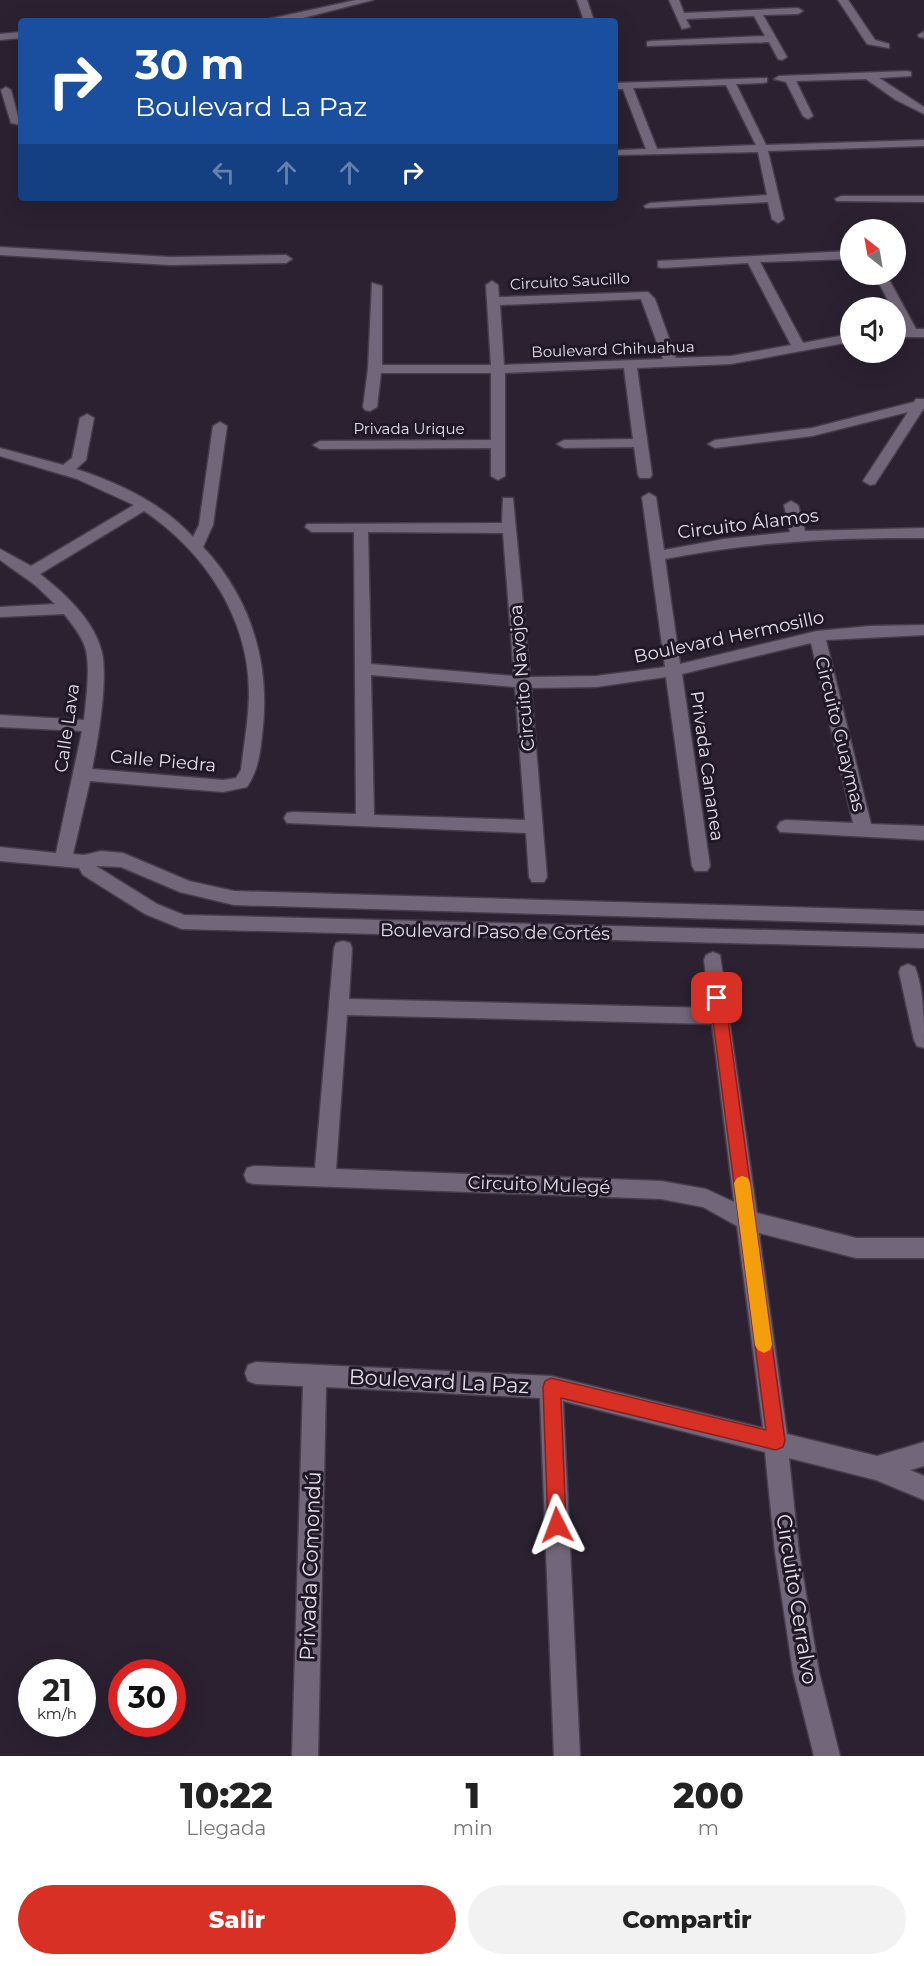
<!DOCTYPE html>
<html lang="es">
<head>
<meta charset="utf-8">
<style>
  body { margin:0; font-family:Montserrat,sans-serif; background:#f2f2f2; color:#222; height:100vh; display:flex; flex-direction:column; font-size:22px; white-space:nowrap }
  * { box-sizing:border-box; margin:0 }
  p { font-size:20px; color:#767676 }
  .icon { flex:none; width:33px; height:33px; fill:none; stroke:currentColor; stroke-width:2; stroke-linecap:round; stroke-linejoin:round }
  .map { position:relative; height:1756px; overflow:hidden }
  .details { display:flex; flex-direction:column; background:#fff; flex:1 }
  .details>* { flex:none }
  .guide { position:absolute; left:18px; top:18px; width:600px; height:183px; border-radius:6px; box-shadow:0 6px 24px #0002; background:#1a4fa0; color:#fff; overflow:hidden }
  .needle { width:39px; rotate:329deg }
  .controls { position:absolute; left:840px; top:219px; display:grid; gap:12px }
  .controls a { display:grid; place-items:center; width:66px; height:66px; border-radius:50%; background:#fff; box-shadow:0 6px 24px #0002; font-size:30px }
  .speed { position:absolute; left:18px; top:1659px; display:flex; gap:12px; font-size:30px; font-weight:700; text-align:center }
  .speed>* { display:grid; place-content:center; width:78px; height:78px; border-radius:50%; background:#fff; box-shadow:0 6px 24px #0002; line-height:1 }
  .speed small { font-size:15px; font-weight:400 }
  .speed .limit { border:9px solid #d22; background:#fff; color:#111 }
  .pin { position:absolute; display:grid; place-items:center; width:51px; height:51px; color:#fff; margin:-26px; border-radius:12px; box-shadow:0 3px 9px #0006 }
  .me { position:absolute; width:66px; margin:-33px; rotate:357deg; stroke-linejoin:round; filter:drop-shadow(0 0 4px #0008) }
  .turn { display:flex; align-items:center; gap:21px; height:126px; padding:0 18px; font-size:27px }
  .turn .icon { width:78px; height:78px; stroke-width:2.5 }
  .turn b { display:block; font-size:42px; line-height:51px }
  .lanes { display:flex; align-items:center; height:57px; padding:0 18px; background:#0003; justify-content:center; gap:30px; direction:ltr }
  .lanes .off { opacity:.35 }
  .eta { display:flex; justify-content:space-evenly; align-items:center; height:102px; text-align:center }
  .eta b { font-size:36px; font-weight:800; line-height:42px }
  .button { display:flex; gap:12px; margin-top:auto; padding:12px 18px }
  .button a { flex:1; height:69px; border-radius:36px; background:#d93025; color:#fff; font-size:24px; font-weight:800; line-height:69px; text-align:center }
  .button a+a { background:#f2f2f2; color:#222 }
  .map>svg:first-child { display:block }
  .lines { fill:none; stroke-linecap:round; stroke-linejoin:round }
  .street-casing { stroke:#453d4b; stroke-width:3 }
  .street { fill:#72677a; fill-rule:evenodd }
  .route { fill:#d93025; stroke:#8d1f18; stroke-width:1.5 }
  .slow { fill:#f59e0b }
  .labels { text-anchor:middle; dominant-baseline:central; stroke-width:6; stroke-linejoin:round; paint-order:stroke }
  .far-street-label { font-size:15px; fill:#e3dde8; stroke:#211827 }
  .street-label { font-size:18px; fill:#e3dde8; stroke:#211827 }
  .near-street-label { font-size:21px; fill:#e3dde8; stroke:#211827 }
</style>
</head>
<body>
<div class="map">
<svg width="924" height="1756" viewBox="0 0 924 1756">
  <rect width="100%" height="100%" fill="#2b2131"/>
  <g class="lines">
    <g class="street-casing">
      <g id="street">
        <polygon points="356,0 373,0 291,21 260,21"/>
        <polygon points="577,0 587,0 594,21 584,21"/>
        <polygon points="669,0 679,0 684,13 798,8 803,11 798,14 763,15 787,57 782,60 778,59 769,42 647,46 647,42 651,41 765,36 754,16 686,19 690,27 682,29"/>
        <polygon points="838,0 848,0 875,40 889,44 889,48 867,44"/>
        <polygon points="21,32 21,38 0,40 0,34"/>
        <polygon points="923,32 924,38 919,37 918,35"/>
        <polygon points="907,71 911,72 911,76 879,78 924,107 924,114 896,100 866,79 796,81 813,116 808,119 803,116 786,82 774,79 779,76"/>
        <path d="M767,78V82L763,83L736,84L766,145L924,140V146L768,151L784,219L778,223L772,219L768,202L646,208L644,206L650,203L767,195L758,152L617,155V151L621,150L646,149L623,89H615V83ZM726,85L756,145L657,149L633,88Z"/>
        <polygon points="6,87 11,90 20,125 11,123 1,90"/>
        <polygon points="841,196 924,196 924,202 837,201 835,199"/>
        <polygon points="0,247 170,257 286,255 292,259 286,263 170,265 0,255"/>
        <path d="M850,251V259L760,262L803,343L850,334V342L731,364L637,368L652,475L650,478H640L638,475L634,447L564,448L557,444L564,440L633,439L624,368L505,373V476L498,480L491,476V448L320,449L313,445L320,441L491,440V373H381L377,407L370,411L365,410L363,407L368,369L372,283L382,286V365H491L486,285L492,281L498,285L499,297L648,292L655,299L676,358L731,356L791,345L748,263L662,268L658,267V261ZM641,299L663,359L504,365L500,305Z"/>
        <polygon points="874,274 886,274 916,329 924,329 924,337 896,337 896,329 903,329 896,315 896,308 892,308"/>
        <polygon points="916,399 924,399 924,408 875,484 870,485 863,481 908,412 812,436 715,448 708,444 715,440 812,428 914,402"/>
        <path d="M87,414L94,418L86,460L76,469C119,483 162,503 193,537L199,525L213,426L220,422L227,426L213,525L203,547C252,599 271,666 262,735C260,755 258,770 247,787L223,792L90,781L73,854L84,855L101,851L123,853L189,881L234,891L924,911V925L234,905L180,892L121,867L96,866L157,904L184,915L924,934V948L182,929L145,914L83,875L79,868L0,861V847L56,853L82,731L0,727V715L84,720C86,701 91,664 85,647C81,635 72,624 64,614L0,617V607L55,604L35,585L0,560V549L31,566L134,505L77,479L0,456V448L63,465L72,458L80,418ZM144,511C204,551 249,618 249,692C249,718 244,744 241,770L236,778L223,780L92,769C98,741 109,675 101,649C93,619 63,592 40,574Z"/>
        <path d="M649,493L656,497L664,550L724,539L790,532L784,505L791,501L798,505L805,531L924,528V538C837,537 751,542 665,559L680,664L817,631L870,626L924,625V635L826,640L871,824L924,826V840L780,832L777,827L780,822L786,820L853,823L811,643L682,674L710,866L707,871H695L692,866L666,677L596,687L531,688L547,877L544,882H532L529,877L526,833L287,823L284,818L287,813L293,812L356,814L354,532H312L305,527L307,524L502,523L503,498H513L530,677L596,676L665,667L642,497ZM368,532L503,533L514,676L371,664ZM371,675L515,687L525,820L374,815Z"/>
        <path d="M343,941L350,943L352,948L349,999L710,1008L704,960L706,955L713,952L720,955L757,1213L856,1238H924V1258H856L759,1233L787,1434L877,1456L924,1442V1466L910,1470L924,1476V1500L876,1480L789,1458L799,1552L819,1672L840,1756H814L793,1672L775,1552L765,1452L563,1401L580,1756H554L540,1398L326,1387L318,1756H292L303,1386L256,1384L248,1381L245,1373L248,1365L256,1362L551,1376L763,1428L737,1226L703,1207L661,1199L254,1184L247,1182L244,1175L247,1168L254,1166L315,1168L334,948L336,943ZM347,1015L712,1024L734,1202L706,1189L661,1181L336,1169Z"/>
        <path d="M908,964L915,967C924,991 924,1021 924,1048L917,1046L914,1040L899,972L901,967Z"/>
      </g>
    </g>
    <use href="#street" class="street"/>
  </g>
  <polygon class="route" points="717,992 725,998 785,1441 783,1447 776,1450 561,1398 566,1525 564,1532 557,1535 551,1532 548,1525 543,1387 545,1381 551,1378 766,1430 710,998"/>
  <polygon class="slow" points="742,1176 748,1178 750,1183 772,1345 770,1350 764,1353 758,1350 755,1345 734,1183 737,1178"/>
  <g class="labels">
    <g class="far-street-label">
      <text transform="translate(570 281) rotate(-3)">Circuito Saucillo</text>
      <text transform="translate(613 349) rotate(-2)">Boulevard Chihuahua</text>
      <text x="409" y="428">Privada Urique</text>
    </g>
    <g class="street-label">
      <text transform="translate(748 524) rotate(-7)">Circuito Álamos</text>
      <text transform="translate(729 637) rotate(-12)">Boulevard Hermosillo</text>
      <text transform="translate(522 678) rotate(-95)">Circuito Navojoa</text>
      <text transform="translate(67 728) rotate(-82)">Calle Lava</text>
      <text transform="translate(840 734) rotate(76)">Circuito Guaymas</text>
      <text transform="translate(163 761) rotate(5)">Calle Piedra</text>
      <text transform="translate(707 766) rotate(82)">Privada Cananea</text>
      <text transform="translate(495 932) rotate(1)">Boulevard Paso de Cortés</text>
      <text transform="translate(539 1185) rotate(2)">Circuito Mulegé</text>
    </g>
    <g class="near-street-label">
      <text transform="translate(439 1381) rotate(3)">Boulevard La Paz</text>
      <text transform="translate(310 1566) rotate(-88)">Privada Comondú</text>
      <text transform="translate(797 1599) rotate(81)">Circuito Cerralvo</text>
    </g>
  </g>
</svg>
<div class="controls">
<a><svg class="needle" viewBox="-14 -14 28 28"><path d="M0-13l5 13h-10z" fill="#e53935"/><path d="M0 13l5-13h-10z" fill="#767676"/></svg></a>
<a><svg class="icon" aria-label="sound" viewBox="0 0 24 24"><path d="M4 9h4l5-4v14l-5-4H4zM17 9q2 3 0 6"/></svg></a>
</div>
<div class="speed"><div>21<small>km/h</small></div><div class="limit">30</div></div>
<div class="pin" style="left:717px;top:998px;background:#d93025"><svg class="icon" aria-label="arrive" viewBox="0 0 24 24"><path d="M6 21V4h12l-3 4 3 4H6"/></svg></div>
<svg class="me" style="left:557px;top:1525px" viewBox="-20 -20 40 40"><path d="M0-17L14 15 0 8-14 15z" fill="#d93025" stroke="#fff" stroke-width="4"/></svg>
<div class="guide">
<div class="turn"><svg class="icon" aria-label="right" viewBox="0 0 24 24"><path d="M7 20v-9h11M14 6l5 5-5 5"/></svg><div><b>30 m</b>Boulevard La Paz</div></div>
<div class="lanes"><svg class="icon off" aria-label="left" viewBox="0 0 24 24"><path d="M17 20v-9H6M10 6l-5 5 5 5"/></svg><svg class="icon off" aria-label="ahead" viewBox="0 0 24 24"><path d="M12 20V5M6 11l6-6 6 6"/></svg><svg class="icon off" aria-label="ahead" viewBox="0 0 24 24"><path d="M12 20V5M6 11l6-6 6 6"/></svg><svg class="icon" aria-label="right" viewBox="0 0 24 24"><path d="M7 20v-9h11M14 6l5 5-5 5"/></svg></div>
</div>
</div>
<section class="details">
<div class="eta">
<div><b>10:22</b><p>Llegada</p></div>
<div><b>1</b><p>min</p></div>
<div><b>200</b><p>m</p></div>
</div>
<div class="button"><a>Salir</a><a>Compartir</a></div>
</section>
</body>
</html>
